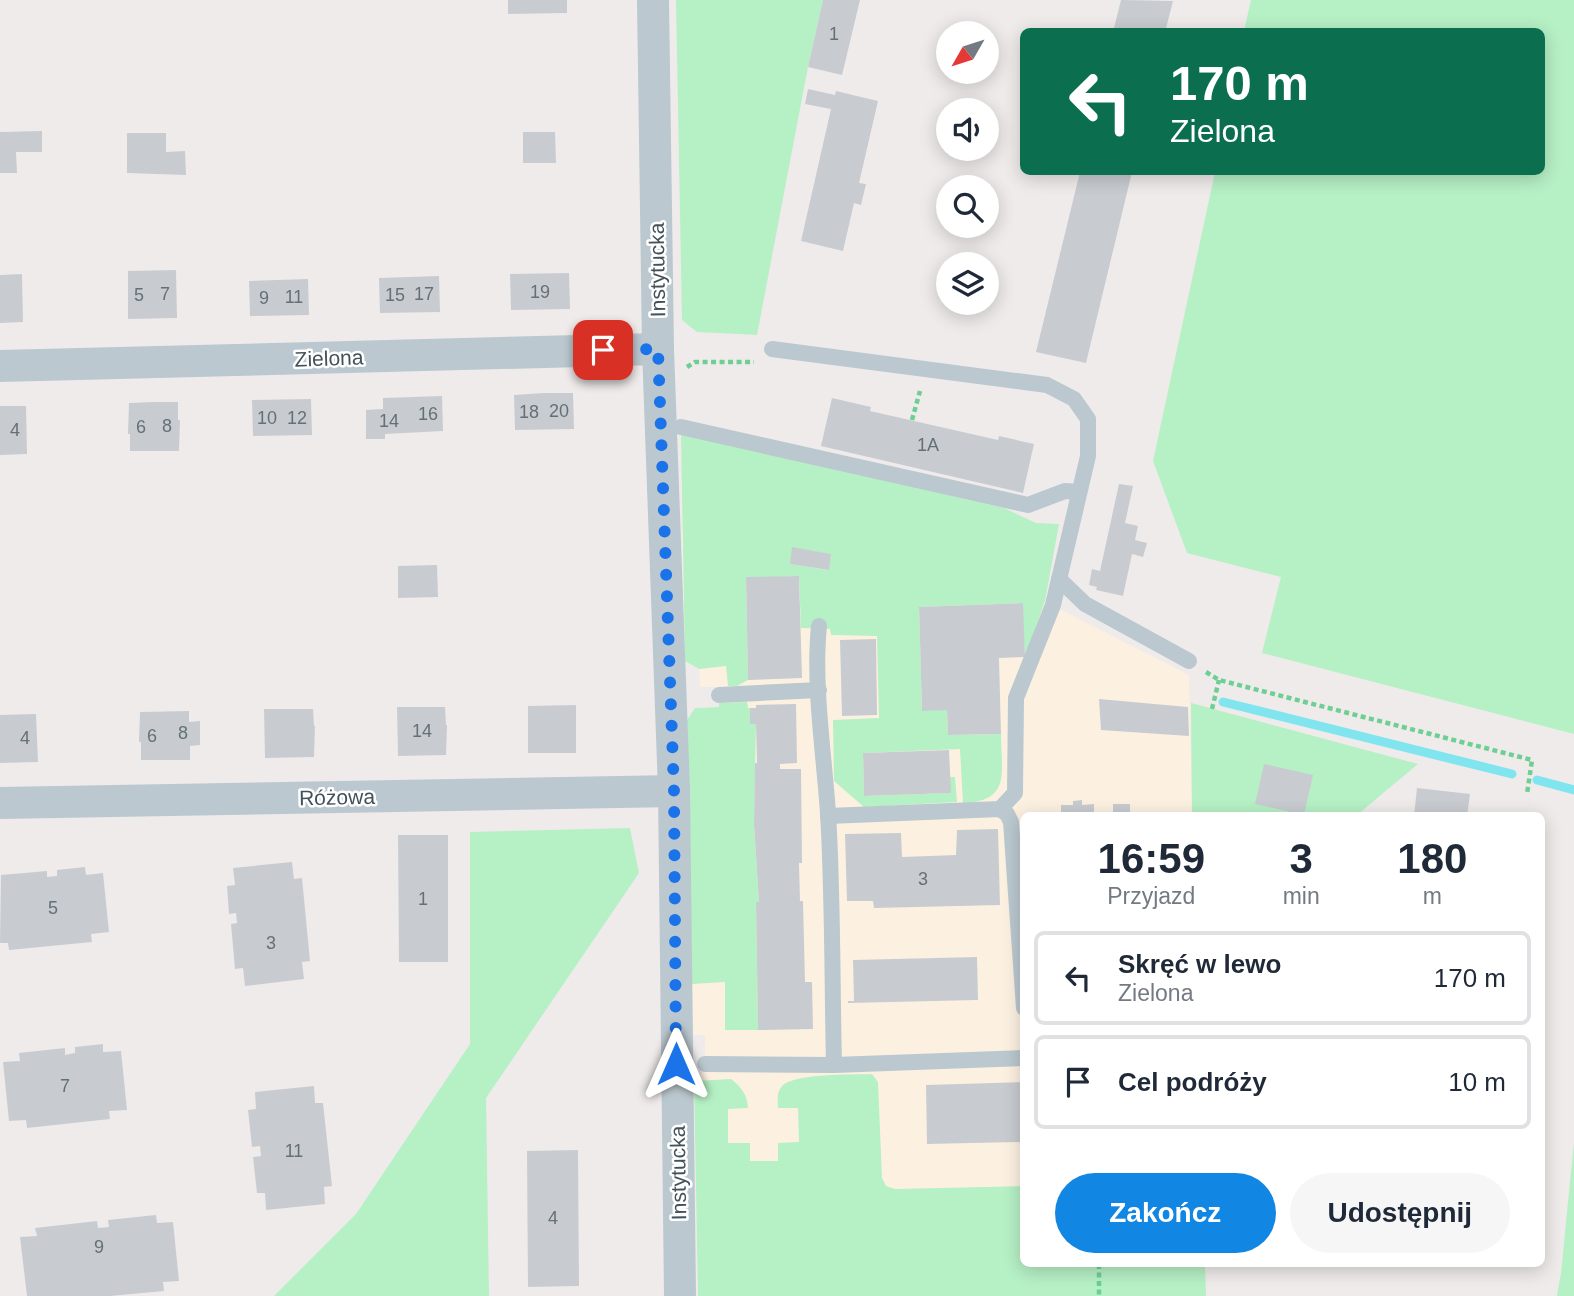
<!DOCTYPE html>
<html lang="pl">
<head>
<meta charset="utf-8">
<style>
  body { margin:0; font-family:Helvetica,sans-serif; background:#f6f6f7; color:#1f2937; height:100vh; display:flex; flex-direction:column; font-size:26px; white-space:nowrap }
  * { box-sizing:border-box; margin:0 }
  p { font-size:23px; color:#747a83 }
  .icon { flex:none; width:38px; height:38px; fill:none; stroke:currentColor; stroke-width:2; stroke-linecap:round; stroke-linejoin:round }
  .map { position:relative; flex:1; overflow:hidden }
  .sheet { position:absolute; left:1020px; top:812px; width:525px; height:455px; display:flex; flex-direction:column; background:#fff; border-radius:10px; box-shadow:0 4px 18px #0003 }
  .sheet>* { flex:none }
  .hud { position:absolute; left:1020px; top:28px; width:525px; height:147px; border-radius:10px; box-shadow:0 4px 18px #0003; background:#0b6e4f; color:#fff; overflow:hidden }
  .needle { width:46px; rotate:231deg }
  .tools { position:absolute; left:936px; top:21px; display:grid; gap:14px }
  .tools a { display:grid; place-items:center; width:63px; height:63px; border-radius:50%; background:#fff; box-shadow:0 4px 18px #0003; font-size:35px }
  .pin { position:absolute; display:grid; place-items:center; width:60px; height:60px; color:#fff; margin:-30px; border-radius:14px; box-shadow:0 4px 10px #0006 }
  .me { position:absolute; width:77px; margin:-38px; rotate:0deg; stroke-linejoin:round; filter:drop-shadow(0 0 5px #0008) }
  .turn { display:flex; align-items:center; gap:24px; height:147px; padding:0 35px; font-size:32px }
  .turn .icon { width:91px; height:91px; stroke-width:2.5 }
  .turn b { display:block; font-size:49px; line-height:60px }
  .eta { display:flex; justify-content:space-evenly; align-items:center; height:119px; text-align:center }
  .eta b { font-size:42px; font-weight:800; line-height:49px }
  .primary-button { display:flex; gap:14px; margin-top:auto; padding:14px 35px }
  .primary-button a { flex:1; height:80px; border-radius:42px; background:#1186e3; color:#fff; font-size:28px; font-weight:800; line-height:80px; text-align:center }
  .primary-button a+a { background:#f6f6f7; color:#1f2937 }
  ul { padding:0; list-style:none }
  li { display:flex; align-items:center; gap:21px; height:94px; margin:0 14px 10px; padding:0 21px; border:4px solid #e0e1e3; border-radius:10px }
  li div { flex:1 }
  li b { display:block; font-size:26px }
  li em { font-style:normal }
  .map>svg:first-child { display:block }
  .commercial { fill:#fcf1e1 }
  .green { fill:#b6f0c5; fill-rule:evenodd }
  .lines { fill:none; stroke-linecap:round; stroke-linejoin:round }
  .stream { stroke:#80e5ef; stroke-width:9 }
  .building { fill:#c8ccd1 }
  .path { stroke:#6dcf93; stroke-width:4.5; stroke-dasharray:5 3.5; stroke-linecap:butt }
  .service { stroke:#bbc8cf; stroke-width:16 }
  .minor { stroke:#bbc8cf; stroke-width:32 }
  .route { stroke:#1a73e8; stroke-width:12; stroke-dasharray:0 21.6 }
  .labels { text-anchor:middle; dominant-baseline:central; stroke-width:5; stroke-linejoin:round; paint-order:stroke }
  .number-label { font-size:18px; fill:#647077 }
  .street-label { font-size:21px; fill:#435259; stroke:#fff }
</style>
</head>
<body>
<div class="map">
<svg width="1574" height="1296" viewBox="0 0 1574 1296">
  <rect width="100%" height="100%" fill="#efebeb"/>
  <polygon class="commercial" points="682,530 1002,580 1189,675 1192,815 1024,816 1024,1264 1205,1264 1206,1296 698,1296 694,1081 705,1071 705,1035 693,1035 687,720 695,708 719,707 719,687 700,687 699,669 685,661"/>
  <g class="green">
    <polygon points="676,0 823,0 808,67 757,335 697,332 682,320"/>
    <polygon points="1251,0 1574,0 1574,734 1262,653 1281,577 1187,553 1153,461 1215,172 1542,172 1542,32 1244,31"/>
    <path d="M681,434L1004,508L1036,523L1059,524L1045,601L1025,657L1022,603L919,607L922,710H947L948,735L1001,734C1001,772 1012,801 963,803L960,749L863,753L864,796L950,793V777H955L957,802L864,807L834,781L833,720L879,718L877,636L831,635L830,629L801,628L799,576L746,578L748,680L737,686H728L726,666L699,669L685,661ZM793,548L831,554L828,570L790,564Z"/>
    <polygon points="747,702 748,708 750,708 750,724 756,724 754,826 759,902 756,902 758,1030 725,1030 725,982 692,984 687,720 695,708 719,707 719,703"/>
    <polygon points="1191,703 1418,764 1357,815 1192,815"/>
    <polygon points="630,828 639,873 486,1098 489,1296 274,1296 356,1214 470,1044 470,832"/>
    <path d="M872,1074L878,1082L882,1178L886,1186L895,1189L1024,1186V1264H1205L1206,1296H698L694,1081L731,1079C742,1088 747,1094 748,1108L728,1109V1143H750V1161H778V1143L799,1142L798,1108H778C778,1100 776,1093 782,1086C794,1073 852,1075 872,1074Z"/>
    <polygon points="1574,1142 1574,1296 1557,1296 1561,1273"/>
  </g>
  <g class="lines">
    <g class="stream">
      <polyline points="1223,702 1512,774"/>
      <polyline points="1537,780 1574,790"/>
    </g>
  </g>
  <g class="building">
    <polygon points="508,0 567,0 567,13 508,14"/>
    <polygon points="823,0 860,0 842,75 808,67"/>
    <polygon points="1121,0 1173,1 1165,32 1113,32"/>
    <polygon points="808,89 835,95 836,91 878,101 859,183 866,184 861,205 854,203 843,251 801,241 831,109 805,104"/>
    <polygon points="42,131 42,152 16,152 17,173 0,173 0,132"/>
    <polygon points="523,132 555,132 556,163 523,163"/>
    <polygon points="127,133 166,133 166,152 185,151 186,175 127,173"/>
    <polygon points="1080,172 1132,172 1086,363 1036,352"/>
    <polygon points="176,270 177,318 128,319 128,271"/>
    <polygon points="569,273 570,309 511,310 510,274"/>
    <polygon points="22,274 23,322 0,323 0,275"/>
    <polygon points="439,276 440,312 380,313 379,278"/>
    <polygon points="308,279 309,315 250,316 249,281"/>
    <polygon points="544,393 573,393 574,429 515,430 514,395"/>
    <polygon points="442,396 443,431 385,434 385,439 366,439 366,410 383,409 383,398"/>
    <polygon points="832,398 871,407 870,411 998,440 999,436 1034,444 1023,493 821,446"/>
    <polygon points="311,399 312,435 253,436 252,400"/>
    <polygon points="154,402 178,402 178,420 180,420 179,451 130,451 130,434 128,434 129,403"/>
    <polygon points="0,406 26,406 27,454 0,455"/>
    <polygon points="1119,484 1133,486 1125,523 1138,526 1135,540 1147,543 1143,557 1132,554 1123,596 1096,590 1097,587 1089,585 1092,569 1100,571"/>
    <polygon points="792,547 831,554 829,570 790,564"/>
    <polygon points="437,565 438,597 398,598 398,566"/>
    <polygon points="799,576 802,678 748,680 746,577"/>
    <polygon points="1023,603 1025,657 999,658 1001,734 948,735 947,710 922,711 919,607"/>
    <polygon points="876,639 877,715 842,716 840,640"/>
    <polygon points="1099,699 1188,707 1189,736 1101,730"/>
    <polygon points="796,704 797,763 780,764 780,769 801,769 802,863 799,863 800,901 803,901 805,982 812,982 813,1029 758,1030 756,902 759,902 754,825 755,763 757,763 756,724 750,724 750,708 756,708 756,705"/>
    <polygon points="576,705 576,753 528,753 528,706"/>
    <polygon points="397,707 445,707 446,725 447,725 446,755 398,756"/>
    <polygon points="264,709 313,709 314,726 315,726 314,757 265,758"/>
    <polygon points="189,711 189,722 200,721 200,745 190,746 190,760 141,760 141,742 139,742 140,712"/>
    <polygon points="36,714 38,762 0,763 0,715"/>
    <polygon points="949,750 951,793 864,796 863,753"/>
    <polygon points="1264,764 1313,775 1304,815 1255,804"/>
    <polygon points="1417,788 1470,794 1467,816 1414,816"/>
    <polygon points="1082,800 1082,805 1094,804 1094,816 1061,816 1061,805 1073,805 1073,801"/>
    <rect x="1113" y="804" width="17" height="12"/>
    <polygon points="998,829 1000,905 874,908 873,901 847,901 845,834 901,833 902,857 956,855 957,830"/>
    <polygon points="398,835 448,835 448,962 399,962"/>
    <polygon points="292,862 294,879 302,878 310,961 302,962 304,979 245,986 243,968 235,969 231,924 237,923 236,913 229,914 227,886 235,885 233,868"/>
    <polygon points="85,867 86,875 103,873 109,932 91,934 92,942 9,950 8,943 0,943 1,875 47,871 47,877 57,876 57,870"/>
    <polygon points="977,957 978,1000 848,1003 848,1001 854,1001 853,960"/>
    <polygon points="103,1044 103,1052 121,1051 127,1110 109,1111 110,1119 27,1128 26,1120 9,1121 3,1062 20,1061 19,1053 65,1048 65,1055 75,1053 75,1047"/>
    <polygon points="1024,1082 1024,1142 927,1144 926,1085"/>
    <polygon points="314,1086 315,1103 323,1103 332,1186 324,1187 325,1204 266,1210 265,1193 257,1193 253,1157 261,1156 260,1146 252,1147 248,1110 256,1109 255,1092"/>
    <polygon points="578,1150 579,1286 528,1287 527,1151"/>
    <polygon points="156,1215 157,1223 173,1222 179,1281 163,1282 164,1291 110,1296 27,1296 20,1237 37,1236 35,1228 97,1221 98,1228 109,1227 108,1220"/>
  </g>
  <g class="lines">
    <g class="path">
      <polyline points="687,367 695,362 754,362"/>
      <polyline points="912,420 920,391"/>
      <polyline points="1206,672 1219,680 1532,760 1527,794"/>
      <polyline points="1212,709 1219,680"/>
      <polyline points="1099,1264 1099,1296"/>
    </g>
    <g class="service">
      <polyline points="772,349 1047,385 1074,399 1088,419 1088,456 1053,605 1016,698 1015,793 1000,809"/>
      <polyline points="681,427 1028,505 1065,491 1079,492"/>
      <polyline points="1059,579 1085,604 1189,661"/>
      <path d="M819,626C813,684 824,754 828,813C833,897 832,981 834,1065"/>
      <polyline points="719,695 819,690"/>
      <polyline points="828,816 1000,809 1007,814 1011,822 1024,1008"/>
      <polyline points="705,1064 834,1065 1024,1058"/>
    </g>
    <g class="minor">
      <polyline points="653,0 658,349 674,791 680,1296"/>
      <polyline points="0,366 658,349"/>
      <polyline points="0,803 674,791"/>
    </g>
  </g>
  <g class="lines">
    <polyline class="route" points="603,350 658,349 674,791 676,1064"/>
  </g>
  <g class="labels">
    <g class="number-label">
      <text x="834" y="34">1</text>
      <text x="540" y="292">19</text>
      <text x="165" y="294">7</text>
      <text x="424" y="294">17</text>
      <text x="139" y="295">5</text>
      <text x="395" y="295">15</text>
      <text x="294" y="297">11</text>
      <text x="264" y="298">9</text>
      <text x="559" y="411">20</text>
      <text x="529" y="412">18</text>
      <text x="428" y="414">16</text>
      <text x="267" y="418">10</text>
      <text x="297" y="418">12</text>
      <text x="389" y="421">14</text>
      <text x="167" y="426">8</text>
      <text x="141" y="427">6</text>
      <text x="15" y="430">4</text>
      <text x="928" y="445">1A</text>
      <text x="422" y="731">14</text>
      <text x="183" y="733">8</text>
      <text x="152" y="736">6</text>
      <text x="25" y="738">4</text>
      <text x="923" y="879">3</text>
      <text x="423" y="899">1</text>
      <text x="53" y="908">5</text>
      <text x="271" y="943">3</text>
      <text x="65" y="1086">7</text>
      <text x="294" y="1151">11</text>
      <text x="553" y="1218">4</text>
      <text x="99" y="1247">9</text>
    </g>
    <g class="street-label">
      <text transform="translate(657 270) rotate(-91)">Instytucka</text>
      <text transform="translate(329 358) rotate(-2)">Zielona</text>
      <text transform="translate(337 797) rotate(-1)">Różowa</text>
      <text transform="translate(678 1173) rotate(-91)">Instytucka</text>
    </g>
  </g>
</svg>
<div class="tools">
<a><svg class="needle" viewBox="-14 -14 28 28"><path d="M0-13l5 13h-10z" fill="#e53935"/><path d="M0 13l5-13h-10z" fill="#747a83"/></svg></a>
<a><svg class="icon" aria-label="sound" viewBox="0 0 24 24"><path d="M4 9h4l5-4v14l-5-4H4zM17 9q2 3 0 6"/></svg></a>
<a><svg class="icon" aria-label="search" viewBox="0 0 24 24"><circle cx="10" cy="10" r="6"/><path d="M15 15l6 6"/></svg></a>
<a><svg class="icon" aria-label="layers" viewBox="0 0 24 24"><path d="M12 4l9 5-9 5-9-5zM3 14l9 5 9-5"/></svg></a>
</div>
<div class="pin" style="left:603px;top:350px;background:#d93025"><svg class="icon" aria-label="arrive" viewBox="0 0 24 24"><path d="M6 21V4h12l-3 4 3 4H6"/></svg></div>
<svg class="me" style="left:676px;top:1064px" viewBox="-20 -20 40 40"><path d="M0-17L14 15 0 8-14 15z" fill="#1a73e8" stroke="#fff" stroke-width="4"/></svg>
<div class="hud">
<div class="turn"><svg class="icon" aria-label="left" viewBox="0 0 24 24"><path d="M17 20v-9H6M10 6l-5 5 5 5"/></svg><div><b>170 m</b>Zielona</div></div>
</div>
<section class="sheet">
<div class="eta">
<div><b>16:59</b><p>Przyjazd</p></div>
<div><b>3</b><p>min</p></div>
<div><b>180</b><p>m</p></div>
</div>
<ul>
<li><svg class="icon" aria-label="left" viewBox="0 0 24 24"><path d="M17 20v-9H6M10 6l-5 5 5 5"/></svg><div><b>Skręć w lewo</b><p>Zielona</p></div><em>170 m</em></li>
<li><svg class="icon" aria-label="arrive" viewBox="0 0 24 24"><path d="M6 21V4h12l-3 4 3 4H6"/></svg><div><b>Cel podróży</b></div><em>10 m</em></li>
</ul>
<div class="primary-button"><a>Zakończ</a><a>Udostępnij</a></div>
</section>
</div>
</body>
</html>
